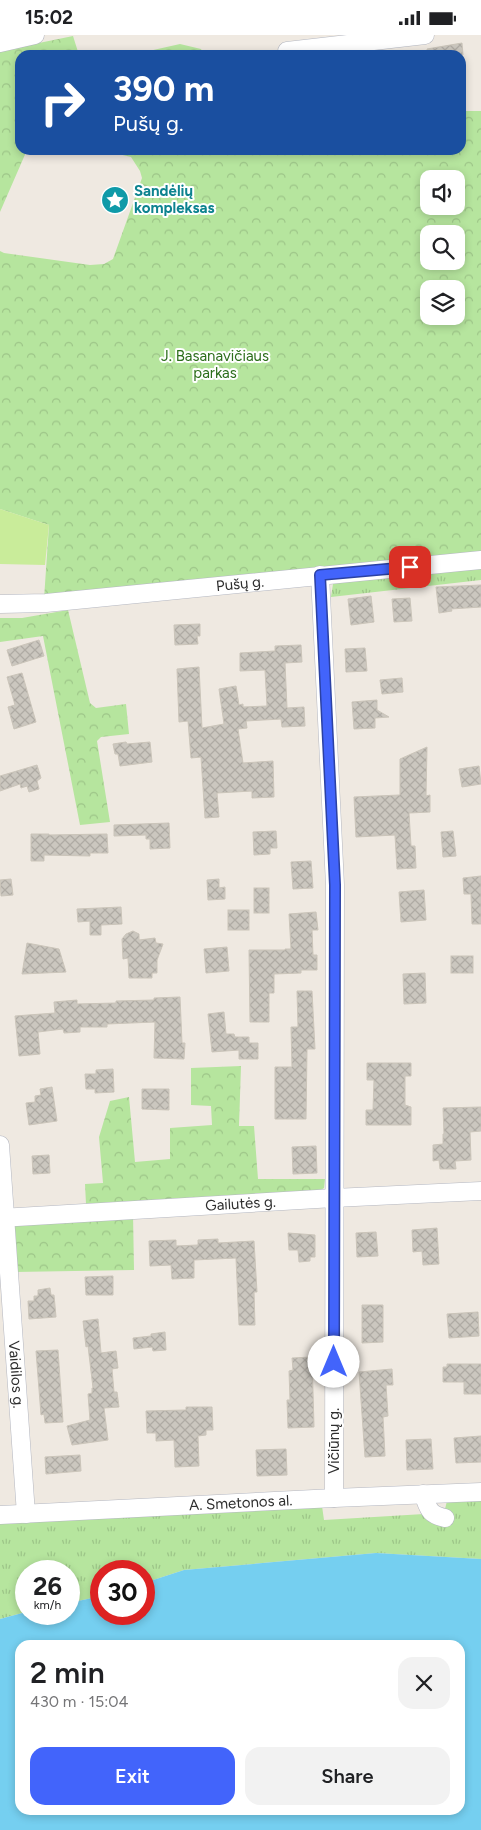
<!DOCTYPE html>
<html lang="en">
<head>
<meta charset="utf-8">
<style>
  body { margin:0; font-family:Figtree,sans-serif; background:#f2f2f2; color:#202124; height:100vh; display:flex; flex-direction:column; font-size:19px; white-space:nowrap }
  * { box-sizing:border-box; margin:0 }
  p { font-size:16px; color:#757577 }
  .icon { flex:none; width:28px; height:28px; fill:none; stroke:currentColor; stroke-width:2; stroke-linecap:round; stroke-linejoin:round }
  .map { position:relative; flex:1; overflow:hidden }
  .drawer { position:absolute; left:15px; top:1605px; width:450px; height:175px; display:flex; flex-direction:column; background:#fff; border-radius:15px; box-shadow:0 2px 8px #0003 }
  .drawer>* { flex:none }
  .top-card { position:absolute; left:15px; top:15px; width:451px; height:105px; border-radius:15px; box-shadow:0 2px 8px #0003; background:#1a4fa0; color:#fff; overflow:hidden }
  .fabs { position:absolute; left:420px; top:135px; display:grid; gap:10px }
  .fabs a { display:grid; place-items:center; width:45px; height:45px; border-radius:10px; background:#fff; box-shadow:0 2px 8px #0003; font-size:25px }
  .speed { position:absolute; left:15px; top:1525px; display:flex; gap:10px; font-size:25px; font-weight:700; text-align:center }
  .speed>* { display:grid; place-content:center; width:65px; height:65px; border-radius:50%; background:#fff; box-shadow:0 2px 8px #0003; line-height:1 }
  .speed small { font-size:12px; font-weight:400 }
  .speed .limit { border:8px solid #d22; background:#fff; color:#111 }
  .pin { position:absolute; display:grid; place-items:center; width:42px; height:42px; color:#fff; margin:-21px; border-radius:10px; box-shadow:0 2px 8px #0006 }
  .me { position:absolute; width:55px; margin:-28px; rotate:0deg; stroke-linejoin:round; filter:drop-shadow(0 0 4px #0008) }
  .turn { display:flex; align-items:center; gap:18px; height:105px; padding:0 15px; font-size:22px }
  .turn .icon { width:65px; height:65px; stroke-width:2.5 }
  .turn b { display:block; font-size:35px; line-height:42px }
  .round { display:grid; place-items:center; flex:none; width:52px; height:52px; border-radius:15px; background:#f2f2f2 }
  .overview { display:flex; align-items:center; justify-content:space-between; height:85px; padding:0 15px }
  h1 { font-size:30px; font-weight:600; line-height:38px }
  .primary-button { display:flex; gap:10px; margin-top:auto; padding:10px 15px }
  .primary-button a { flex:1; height:58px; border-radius:15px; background:#4264fb; color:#fff; font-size:20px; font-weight:600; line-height:58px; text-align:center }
  .primary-button a+a { background:#f2f2f2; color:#202124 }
  .status { display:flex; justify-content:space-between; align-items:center; height:35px; padding:0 25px; background:#fff; direction:ltr }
  .status svg { height:14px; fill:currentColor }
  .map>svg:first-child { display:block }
  .grass { fill:url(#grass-tufts) }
  .forest { fill:url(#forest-crowns); fill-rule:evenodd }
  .pitch { fill:#c9ec9a }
  .water { fill:#75cff0; fill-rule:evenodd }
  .building { fill:url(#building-cross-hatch); stroke:#cbc5ba }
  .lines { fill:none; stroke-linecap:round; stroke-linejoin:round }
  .minor-casing { stroke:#b4b7c1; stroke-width:19 }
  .minor { stroke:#fff; stroke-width:18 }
  .route-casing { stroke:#2b41a3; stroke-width:12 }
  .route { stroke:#4264fb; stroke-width:9 }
  .labels { text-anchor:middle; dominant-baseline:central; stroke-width:4; stroke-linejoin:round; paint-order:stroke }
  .culture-label { font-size:15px; font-weight:bold; fill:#0d838f; stroke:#fff; text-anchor:start }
  .park-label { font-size:15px; fill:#2c6e1b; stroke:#fff }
  .street-label { font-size:15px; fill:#2e2e2e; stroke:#fff }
</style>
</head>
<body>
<div class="status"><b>15:02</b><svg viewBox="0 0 49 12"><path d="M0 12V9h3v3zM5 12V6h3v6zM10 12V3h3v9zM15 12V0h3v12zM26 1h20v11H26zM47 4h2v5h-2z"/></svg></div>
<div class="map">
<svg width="481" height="1795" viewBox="0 0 481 1795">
  <defs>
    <pattern id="grass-tufts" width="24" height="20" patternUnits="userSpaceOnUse" patternTransform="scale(1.25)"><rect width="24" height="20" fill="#b6e59e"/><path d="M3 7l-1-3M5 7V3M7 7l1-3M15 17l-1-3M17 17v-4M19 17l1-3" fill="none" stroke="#9dc588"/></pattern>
    <pattern id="forest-crowns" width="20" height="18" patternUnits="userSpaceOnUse" patternTransform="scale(1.25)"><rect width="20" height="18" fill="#b6e59e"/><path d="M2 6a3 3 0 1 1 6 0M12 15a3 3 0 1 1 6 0" fill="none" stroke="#9dc588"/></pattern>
    <pattern id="building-cross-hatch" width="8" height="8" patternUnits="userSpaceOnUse" patternTransform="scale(1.25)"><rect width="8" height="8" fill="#cbc7bf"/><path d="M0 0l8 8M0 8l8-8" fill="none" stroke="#afaba4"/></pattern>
  </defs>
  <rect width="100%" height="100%" fill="#efe9e1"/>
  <g class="grass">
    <polygon points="481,531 481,545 331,562 333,549 337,545"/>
    <polygon points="481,1464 481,1524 376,1518 184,1535 144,1548 144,1536 101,1536 101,1561 69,1568 69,1536 26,1536 26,1577 0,1584 0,1489 322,1471 324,1485 424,1479 442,1486 447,1466"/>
  </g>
  <g class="forest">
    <polygon points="73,1 79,20 20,20 20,115 27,115 0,177 0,16"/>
    <polygon points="180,9 201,14 204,20 131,20"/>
    <path d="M461,76H481V519L44,564L49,490L0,474V216L4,218L90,230L104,229L113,224L142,143L140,136L131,122L101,115H461ZM429,144H456V171H429ZM429,199H456V226H429ZM429,254H456V281H429Z"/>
    <polygon points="68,575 90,668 96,673 126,669 129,699 101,702 97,706 110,787 80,790 43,601 0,607 0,583 22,583"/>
    <polygon points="241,1031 239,1091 254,1091 258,1144 325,1144 324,1153 321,1155 86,1169 85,1149 103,1148 99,1102 110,1066 129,1062 135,1127 170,1124 170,1093 212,1090 211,1071 191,1070 191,1033"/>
    <polygon points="133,1179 134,1235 15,1237 12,1197 15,1186"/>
  </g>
  <polygon class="pitch" points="0,474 49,490 45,530 0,529"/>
  <path class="water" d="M376,1518L481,1524V1795H0V1584L26,1577V1579H69V1568L101,1561V1579H144V1548L184,1535ZM20,1610H460V1775H20Z"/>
  <g class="building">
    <polygon points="462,8 463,20 428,20 427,14"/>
    <polygon points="481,550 481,572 451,574 452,576 439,578 436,552"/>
    <polygon points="371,561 374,587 351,590 348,564"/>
    <polygon points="410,563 412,586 394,587 392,564"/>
    <polygon points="200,589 200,601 197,601 198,609 175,610 174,590"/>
    <polygon points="39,605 44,621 12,631 7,615"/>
    <polygon points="301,610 302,627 285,628 287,673 304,672 305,691 282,692 281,684 246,686 247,693 238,694 243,728 273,726 274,762 252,763 252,756 217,758 219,782 205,783 201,722 191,723 188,686 179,687 177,634 199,632 202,693 224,689 219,654 236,651 239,670 243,669 243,672 267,671 265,635 240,636 240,618 275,616 275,611"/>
    <polygon points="365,613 367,636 346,637 345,614"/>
    <polygon points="22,638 36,687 14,694 8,672 15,670 7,642"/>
    <polygon points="402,643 403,657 382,659 380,645"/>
    <polygon points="377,665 377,675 389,682 375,683 375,693 354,694 352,667"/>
    <polygon points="126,707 127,709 150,707 152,727 120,731 118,719 115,719 113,709"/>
    <polygon points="427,712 426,761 430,760 430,777 409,778 411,811 415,811 416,833 397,834 395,800 356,802 354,762 400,760 400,724"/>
    <polygon points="37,730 41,743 37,746 39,754 29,757 27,751 21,753 20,749 0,756 0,741"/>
    <polygon points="479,731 481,749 462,752 459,734"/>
    <polygon points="169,788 170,813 150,814 150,804 146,804 146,800 114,801 114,790"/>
    <polygon points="276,796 277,813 270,813 270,819 254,820 253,797"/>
    <polygon points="453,796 456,821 443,822 441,797"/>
    <polygon points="31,799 49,799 49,800 107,799 108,818 90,818 90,821 44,820 44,826 31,826"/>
    <polygon points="311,826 313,853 293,854 291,827"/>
    <polygon points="481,841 481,889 472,889 471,859 464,859 463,843"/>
    <polygon points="11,844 13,860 1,861 0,845"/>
    <polygon points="219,844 219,853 225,852 225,864 208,865 207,845"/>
    <rect x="254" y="853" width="15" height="25"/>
    <polygon points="424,855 426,885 401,887 399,857"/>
    <polygon points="121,872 122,889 101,890 101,900 90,900 90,886 78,887 77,874"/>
    <rect x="228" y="875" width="21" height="20"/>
    <polygon points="316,877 318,895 312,895 313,920 317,920 317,935 301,935 301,938 274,939 274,958 269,958 269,987 250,987 249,915 285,915 285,914 291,914 289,879"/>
    <polygon points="133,896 139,899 139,905 155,903 156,908 163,909 157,925 157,938 152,938 152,943 129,943 128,923 123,924 122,904 126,899"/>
    <polygon points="27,908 59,914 66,937 22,939"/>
    <polygon points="227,912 229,936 206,938 204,914"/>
    <rect x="451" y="921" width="22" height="17"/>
    <polygon points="425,938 426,968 404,969 403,939"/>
    <polygon points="297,956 312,956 315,1014 307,1014 306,1084 275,1084 275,1032 292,1032 291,992 298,992"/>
    <polygon points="180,962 182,1008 185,1008 184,1024 154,1023 155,987 107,989 107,992 80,992 80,997 64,998 63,994 38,997 40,1019 19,1021 15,981 55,978 54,967 77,965 77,969 116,968 116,966 154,965 154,963"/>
    <polygon points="224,977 226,999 234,999 235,1002 249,1002 249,1008 258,1008 258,1024 239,1024 239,1015 212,1017 208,979"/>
    <polygon points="367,1028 411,1028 411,1041 405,1041 405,1070 411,1072 411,1090 366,1090 366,1075 373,1075 374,1045 367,1045"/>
    <polygon points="113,1034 114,1057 95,1058 95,1054 86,1054 85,1039 96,1039 96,1035"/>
    <polygon points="52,1052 57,1086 29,1090 26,1068 35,1067 35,1061 41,1060 40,1054"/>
    <polygon points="142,1054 169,1054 169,1075 142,1074"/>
    <polygon points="481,1072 481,1096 470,1097 471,1125 455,1126 456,1134 440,1134 439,1125 433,1126 433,1110 443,1109 443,1099 444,1099 443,1073"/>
    <polygon points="316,1111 317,1138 293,1139 292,1112"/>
    <polygon points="49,1120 50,1138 33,1139 32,1121"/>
    <polygon points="437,1193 439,1229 423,1230 422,1216 413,1217 412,1195"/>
    <polygon points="376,1197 378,1221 357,1222 356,1198"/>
    <polygon points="288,1198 315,1200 315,1222 310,1222 310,1226 299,1227 298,1215 289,1215"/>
    <polygon points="218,1204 218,1208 254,1206 257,1257 254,1257 255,1290 239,1290 236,1223 194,1225 194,1243 172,1244 171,1230 150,1231 149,1206 176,1205 176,1211 198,1210 198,1205"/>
    <polygon points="113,1241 113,1260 86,1260 85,1242"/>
    <polygon points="50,1253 51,1260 54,1260 56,1282 29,1284 28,1266 34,1266 34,1261 38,1261 38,1255"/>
    <polygon points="362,1270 383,1270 383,1307 362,1308"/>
    <polygon points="478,1277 479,1301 449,1303 447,1279"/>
    <polygon points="98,1284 101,1318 116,1316 118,1333 112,1334 114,1357 117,1357 119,1372 104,1373 108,1405 72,1410 67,1391 90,1385 88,1359 92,1358 92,1353 93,1353 88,1311 86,1312 83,1286"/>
    <polygon points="165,1297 166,1315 153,1316 152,1312 134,1314 133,1303 151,1301 151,1299"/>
    <polygon points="58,1315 63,1387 45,1388 44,1379 41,1380 36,1316"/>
    <polygon points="312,1322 314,1392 288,1393 287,1365 290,1365 289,1336 293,1335 292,1323"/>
    <polygon points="447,1329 481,1329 481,1359 464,1359 464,1347 443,1347 443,1332 447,1332"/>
    <polygon points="392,1334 393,1350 386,1350 388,1381 383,1382 385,1421 365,1422 359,1337"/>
    <polygon points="186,1372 212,1372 213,1395 206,1395 206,1400 198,1401 199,1431 175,1432 174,1405 156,1406 156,1398 147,1398 146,1376 186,1375"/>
    <polygon points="481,1401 481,1427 456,1428 454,1403"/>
    <polygon points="431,1404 433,1434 407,1435 406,1405"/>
    <polygon points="286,1414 287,1440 257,1441 256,1415"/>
    <polygon points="80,1420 81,1436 46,1439 45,1422"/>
  </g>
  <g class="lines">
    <g class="minor-casing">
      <g id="minor">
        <polyline points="0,8 35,0"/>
        <polyline points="287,16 425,0"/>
        <polyline points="320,540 335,850 334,1463"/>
        <path id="s1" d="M0,569L46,568L481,525"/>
        <path id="s2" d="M0,1110L26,1479"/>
        <path id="s3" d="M0,1183L334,1163L481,1156"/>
        <path d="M423,1459C429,1474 428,1479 445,1483"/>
        <path id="s4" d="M0,1480L334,1463L481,1457"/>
      </g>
    </g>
    <use href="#minor" class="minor"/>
  </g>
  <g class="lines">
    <g class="route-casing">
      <polyline id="route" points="334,1327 335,850 320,540 410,532"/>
    </g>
    <use href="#route" class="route"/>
  </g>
  <defs>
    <g id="sight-disc" transform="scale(1.4375)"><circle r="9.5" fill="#0f9aa8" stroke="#fff"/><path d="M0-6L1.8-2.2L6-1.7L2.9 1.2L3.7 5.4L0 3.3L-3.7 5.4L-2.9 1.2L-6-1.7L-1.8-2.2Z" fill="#fff"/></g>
  </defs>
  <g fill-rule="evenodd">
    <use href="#sight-disc" x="115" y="165"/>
  </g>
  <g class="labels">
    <g class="culture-label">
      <text x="134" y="156">Sandėlių<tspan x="134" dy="17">kompleksas</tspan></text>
    </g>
    <g class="park-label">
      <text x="215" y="321">J. Basanavičiaus<tspan x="215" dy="17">parkas</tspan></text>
    </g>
    <g class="street-label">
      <text stroke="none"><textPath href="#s1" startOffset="241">Pušų g.</textPath></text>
      <text stroke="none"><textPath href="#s3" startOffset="241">Gailutės g.</textPath></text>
      <text stroke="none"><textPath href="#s2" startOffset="230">Vaidilos g.</textPath></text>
      <text transform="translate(334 1406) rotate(-90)">Vičiūnų g.</text>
      <text stroke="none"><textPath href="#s4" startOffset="241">A. Smetonos al.</textPath></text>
    </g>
  </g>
</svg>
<div class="fabs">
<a><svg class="icon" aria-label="sound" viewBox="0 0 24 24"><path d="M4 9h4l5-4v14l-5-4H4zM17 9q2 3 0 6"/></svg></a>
<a><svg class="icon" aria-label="search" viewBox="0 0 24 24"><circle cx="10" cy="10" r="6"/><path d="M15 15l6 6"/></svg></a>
<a><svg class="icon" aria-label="layers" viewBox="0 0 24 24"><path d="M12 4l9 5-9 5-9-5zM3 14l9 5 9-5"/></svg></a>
</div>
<div class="speed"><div>26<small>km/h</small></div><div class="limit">30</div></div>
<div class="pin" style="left:410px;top:532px;background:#d93025"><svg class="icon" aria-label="arrive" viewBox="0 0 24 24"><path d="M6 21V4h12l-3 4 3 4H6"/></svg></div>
<svg class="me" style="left:334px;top:1327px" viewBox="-20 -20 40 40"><circle r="19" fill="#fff"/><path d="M0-13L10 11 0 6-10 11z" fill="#4264fb"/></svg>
<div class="top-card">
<div class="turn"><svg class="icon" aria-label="right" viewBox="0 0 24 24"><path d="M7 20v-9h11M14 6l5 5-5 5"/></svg><div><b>390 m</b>Pušų g.</div></div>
</div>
<section class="drawer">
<div class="overview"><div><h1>2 min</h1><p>430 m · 15:04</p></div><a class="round"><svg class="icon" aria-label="close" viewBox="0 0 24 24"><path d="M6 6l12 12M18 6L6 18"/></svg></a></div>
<div class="primary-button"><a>Exit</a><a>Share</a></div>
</section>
</div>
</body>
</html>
